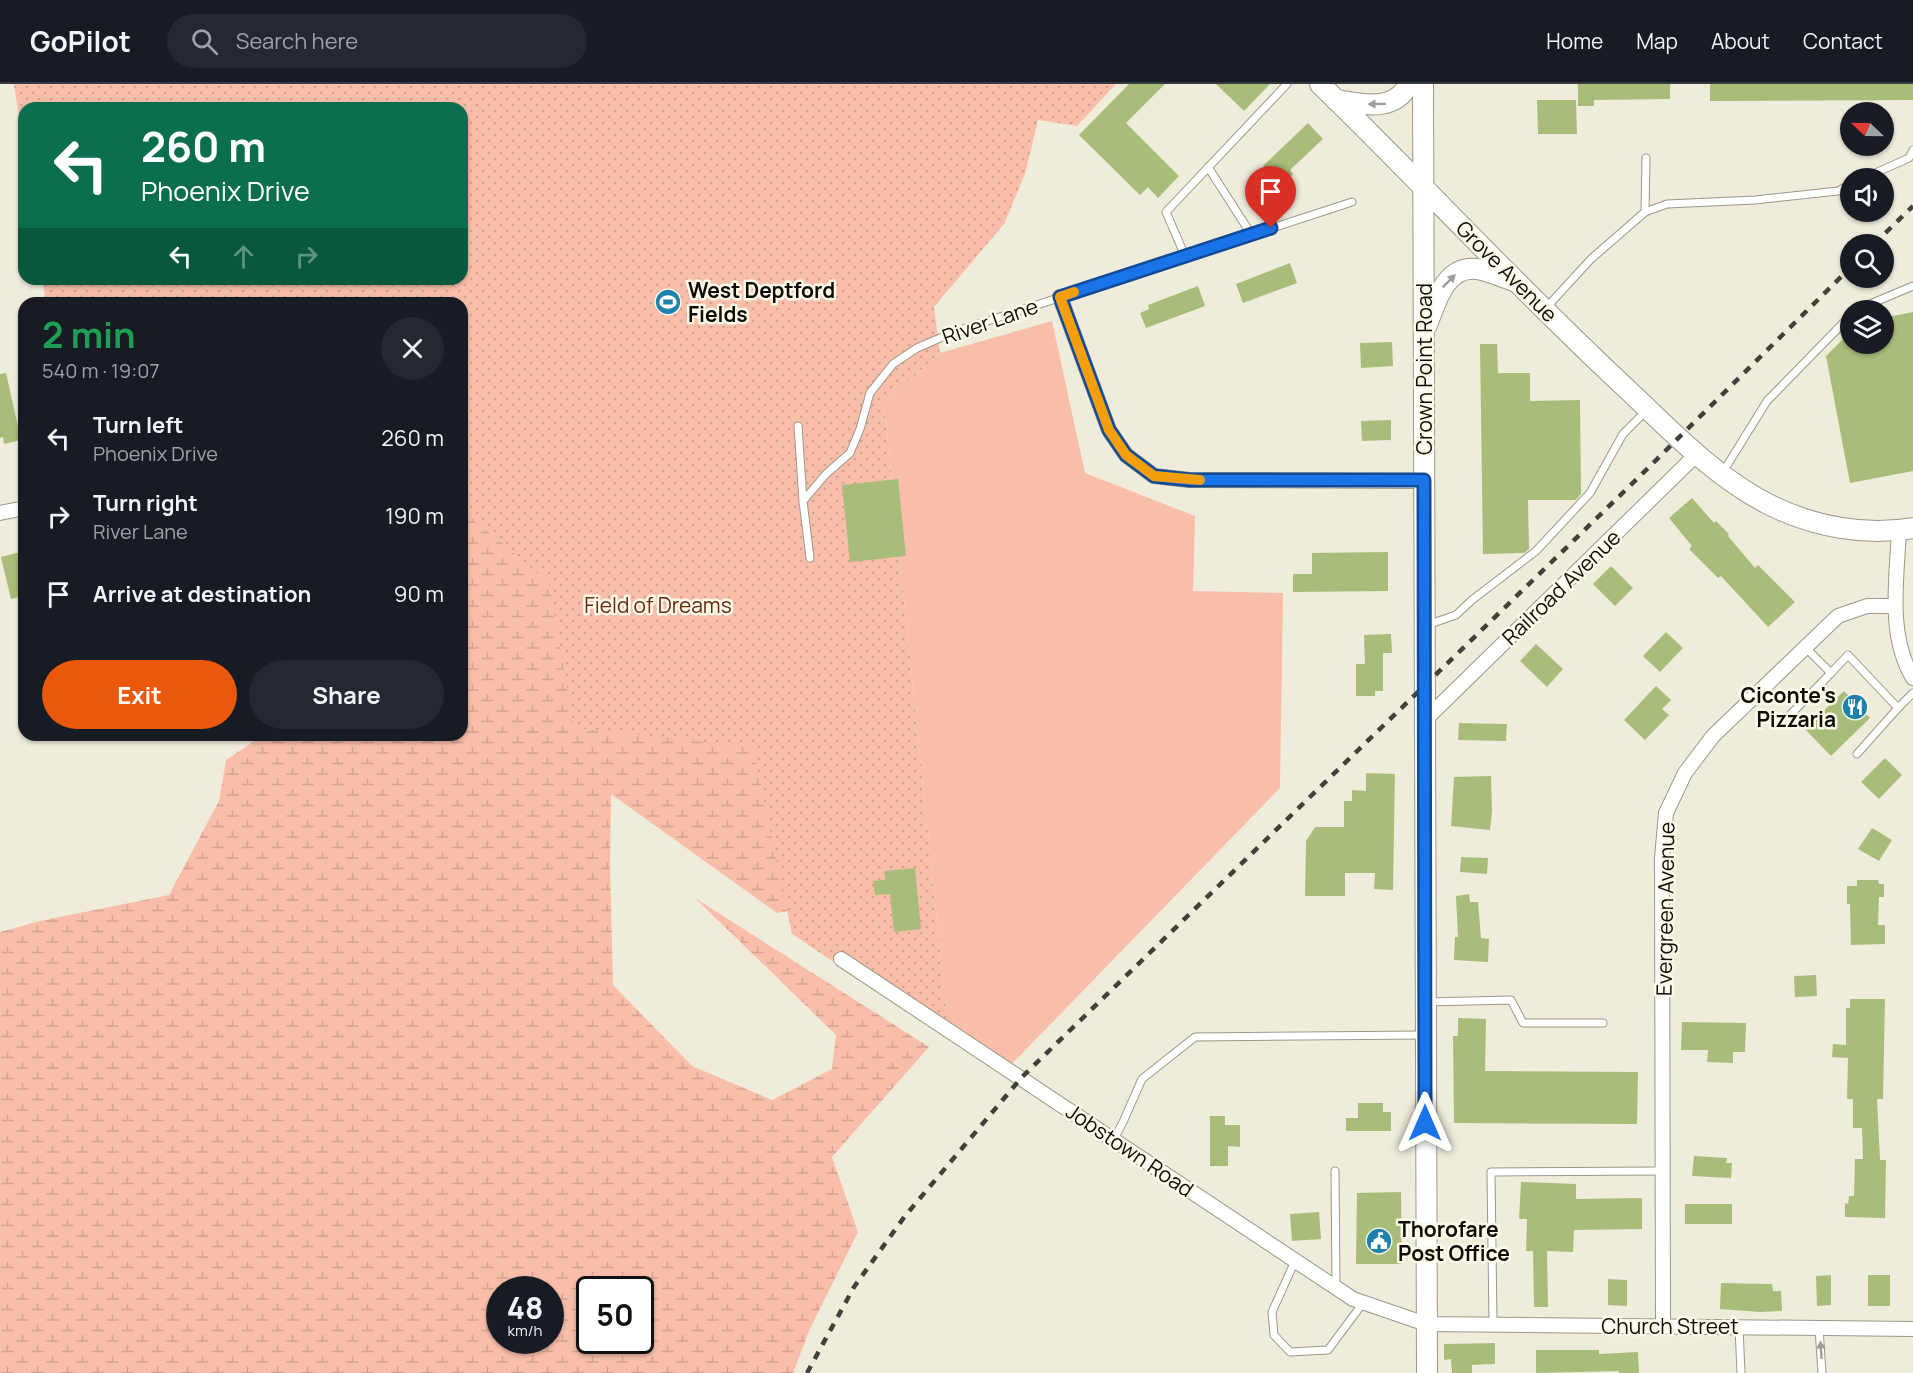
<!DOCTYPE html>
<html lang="en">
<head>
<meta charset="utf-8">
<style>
  body { margin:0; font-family:Manrope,sans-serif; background:#242831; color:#f1f3f6; height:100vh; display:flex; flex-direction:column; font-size:22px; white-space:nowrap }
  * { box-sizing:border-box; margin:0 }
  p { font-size:20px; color:#9ea1a6 }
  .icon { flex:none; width:33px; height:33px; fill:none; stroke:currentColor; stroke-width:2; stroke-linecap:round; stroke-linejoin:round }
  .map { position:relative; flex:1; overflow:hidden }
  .panel { position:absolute; left:18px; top:213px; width:450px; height:444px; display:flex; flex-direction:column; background:#171b24; border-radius:18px; box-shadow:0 2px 4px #0004 }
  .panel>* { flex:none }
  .banner { position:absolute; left:18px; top:18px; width:450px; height:183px; border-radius:18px; box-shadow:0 2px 4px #0004; background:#0b6e4f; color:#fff; overflow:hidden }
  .needle { width:39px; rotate:292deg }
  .controls { position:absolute; left:1840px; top:18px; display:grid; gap:12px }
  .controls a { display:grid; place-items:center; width:54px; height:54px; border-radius:50%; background:#171b24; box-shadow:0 2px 4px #0004; font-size:30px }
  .speed { position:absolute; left:486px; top:1192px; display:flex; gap:12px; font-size:30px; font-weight:700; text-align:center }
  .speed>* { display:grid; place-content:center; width:78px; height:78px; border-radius:50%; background:#171b24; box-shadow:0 2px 4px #0004; line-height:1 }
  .speed small { font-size:15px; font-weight:400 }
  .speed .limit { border:3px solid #111; border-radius:9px; background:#fff; color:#111 }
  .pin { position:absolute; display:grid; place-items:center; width:51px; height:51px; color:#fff; margin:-62px -26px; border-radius:50% 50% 50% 0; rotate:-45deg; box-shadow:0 0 6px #0007 }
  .pin .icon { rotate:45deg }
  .me { position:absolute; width:66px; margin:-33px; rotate:0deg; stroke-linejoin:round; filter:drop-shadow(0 0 4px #0008) }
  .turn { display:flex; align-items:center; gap:21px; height:126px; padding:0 24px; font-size:27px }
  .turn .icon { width:78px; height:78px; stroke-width:2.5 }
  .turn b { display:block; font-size:42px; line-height:51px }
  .lanes { display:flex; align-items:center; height:57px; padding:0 24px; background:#0003; justify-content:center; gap:30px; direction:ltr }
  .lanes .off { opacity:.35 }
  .round { display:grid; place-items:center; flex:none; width:63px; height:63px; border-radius:32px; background:#242831 }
  .overview { display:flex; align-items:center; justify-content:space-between; height:102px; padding:0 24px }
  h1 { font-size:36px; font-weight:700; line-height:45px; color:#1e9e55 }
  .action { display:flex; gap:12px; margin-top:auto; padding:12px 24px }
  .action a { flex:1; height:69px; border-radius:36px; background:#ea580c; color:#fff; font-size:24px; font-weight:700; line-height:69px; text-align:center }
  .action a+a { background:#242831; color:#f1f3f6 }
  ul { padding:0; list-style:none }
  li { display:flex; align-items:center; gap:18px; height:78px; padding:0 24px }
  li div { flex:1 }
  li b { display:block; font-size:22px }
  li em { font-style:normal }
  header { display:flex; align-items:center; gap:36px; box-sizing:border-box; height:84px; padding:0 30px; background:#171b24; border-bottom:2px solid #363941 }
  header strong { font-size:28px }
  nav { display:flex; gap:33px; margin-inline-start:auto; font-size:21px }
  .search { width:420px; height:54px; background:#242831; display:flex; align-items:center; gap:15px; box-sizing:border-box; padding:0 21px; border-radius:33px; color:#9ea1a6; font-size:22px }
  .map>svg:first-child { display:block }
  .green { fill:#f9bea9 }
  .wetland { fill:url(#wetland-marsh); fill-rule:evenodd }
  .park { fill:url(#park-dots) }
  .building { fill:#a9bd7b }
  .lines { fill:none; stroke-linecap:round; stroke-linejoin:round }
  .service-casing { stroke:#9c9889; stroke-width:9 }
  .minor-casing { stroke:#9c9889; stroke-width:16 }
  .secondary-casing { stroke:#9c9889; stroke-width:22 }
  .service { stroke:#fff; stroke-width:7 }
  .minor { stroke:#fff; stroke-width:14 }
  .secondary { stroke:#fff; stroke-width:20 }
  .rail { stroke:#424038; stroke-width:4.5; stroke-dasharray:8 8; stroke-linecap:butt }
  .oneway { fill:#9f9e9c }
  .route-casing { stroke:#114b97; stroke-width:15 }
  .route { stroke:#1a73e8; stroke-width:10 }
  .slow { stroke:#f59e0b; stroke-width:10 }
  .labels { text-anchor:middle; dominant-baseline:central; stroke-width:5; stroke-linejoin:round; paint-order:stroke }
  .street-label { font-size:21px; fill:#0e0c07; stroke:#fdf9e9 }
  .poi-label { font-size:21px; font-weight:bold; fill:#0e0c07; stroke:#fdf9e9; text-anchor:start }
  .park-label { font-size:21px; fill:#67290f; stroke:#fdf9e9 }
</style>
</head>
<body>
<header>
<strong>GoPilot</strong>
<div class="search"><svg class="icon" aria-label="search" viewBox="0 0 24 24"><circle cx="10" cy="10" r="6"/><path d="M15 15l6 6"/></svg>Search here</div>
<nav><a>Home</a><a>Map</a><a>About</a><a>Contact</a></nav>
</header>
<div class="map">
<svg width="1913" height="1289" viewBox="0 0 1913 1289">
  <defs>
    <pattern id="wetland-marsh" width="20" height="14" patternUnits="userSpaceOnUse" patternTransform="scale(1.5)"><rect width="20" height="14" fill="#f9bea9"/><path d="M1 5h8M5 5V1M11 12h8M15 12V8" fill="none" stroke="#d4a290"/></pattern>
    <pattern id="park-dots" width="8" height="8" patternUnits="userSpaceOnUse" patternTransform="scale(1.5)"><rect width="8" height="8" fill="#f9bea9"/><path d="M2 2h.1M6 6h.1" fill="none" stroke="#d4a290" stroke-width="1.8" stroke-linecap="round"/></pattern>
  </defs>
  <rect width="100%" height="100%" fill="#f0ecdc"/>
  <polygon class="green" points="1052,237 1085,389 1195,432 1193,507 1283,509 1280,704 1004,988 949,955 884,319 940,269"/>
  <path class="wetland" d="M462,405L776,437L806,824L777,829L611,710L610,779L613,901L692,982L772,1016L832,985L836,951L695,814L929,963L832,1073L858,1148L809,1247L793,1289H0V848L40,837L169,811L219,717L226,676L259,654V651H462ZM500,1206H550V1257H500ZM590,1206H640V1257H590Z"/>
  <polygon class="park" points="14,0 1116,0 1077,42 1038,36 1025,90 1004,140 934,223 940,269 884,319 949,955 792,850 753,663 574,644 549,499 462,426 462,219 46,219 42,195 462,195 462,24 24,24 24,67"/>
  <g class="building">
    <polygon points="1129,0 1165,0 1126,39 1179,92 1158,114 1148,103 1140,111 1079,51"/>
    <polygon points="1216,0 1270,0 1244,27"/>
    <polygon points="1578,0 1670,0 1670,15 1594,16 1594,22 1578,22"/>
    <polygon points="1710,0 1913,0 1913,16 1710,17"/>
    <polygon points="1537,16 1576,16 1577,50 1538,50"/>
    <polygon points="1308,39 1323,55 1290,86 1293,90 1281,101 1263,82"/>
    <polygon points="1290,179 1297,199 1243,219 1236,200"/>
    <polygon points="1198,202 1205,222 1146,244 1140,229 1149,225 1148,221"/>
    <polygon points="1913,228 1913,387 1850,399 1826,272 1851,247 1851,260 1884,260 1884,234"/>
    <polygon points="1392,258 1393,282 1361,284 1360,259"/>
    <polygon points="1480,260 1497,260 1498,289 1530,289 1530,317 1580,316 1581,410 1576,416 1528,416 1529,465 1524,469 1483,470"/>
    <polygon points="6,289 21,356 4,360 3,353 0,354 0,290"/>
    <polygon points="1391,336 1391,356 1362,357 1361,337"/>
    <polygon points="898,395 906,472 850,478 842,401"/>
    <polygon points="1692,414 1714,439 1716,437 1729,450 1728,452 1755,484 1758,481 1795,518 1768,543 1721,492 1718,494 1689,465 1692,462 1669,434"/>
    <polygon points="24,467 24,512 11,515 1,473"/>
    <polygon points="1388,468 1388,507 1293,508 1293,490 1312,490 1312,469"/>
    <polygon points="1611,482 1633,504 1615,522 1593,500"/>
    <polygon points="1666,548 1683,564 1660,588 1643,572"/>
    <polygon points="1391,550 1392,569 1383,569 1383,607 1375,607 1375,612 1356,612 1356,580 1365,580 1364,551"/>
    <polygon points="1536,560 1563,585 1547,603 1520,577"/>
    <polygon points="1656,602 1671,616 1662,625 1669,631 1645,656 1624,636"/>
    <polygon points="1844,607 1870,634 1831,672 1805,645"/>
    <polygon points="1459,639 1507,640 1506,657 1458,656"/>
    <polygon points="1885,674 1902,691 1879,715 1861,698"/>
    <polygon points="1366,689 1395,690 1393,806 1374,805 1375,789 1345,789 1345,812 1305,812 1306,757 1315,743 1344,743 1344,717 1352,717 1352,706 1366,707"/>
    <polygon points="1491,692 1492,727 1490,746 1451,742 1454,693"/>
    <polygon points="1872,744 1892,756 1879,777 1858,765"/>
    <polygon points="1461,773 1488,774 1487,790 1460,788"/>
    <polygon points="915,784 921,845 894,848 890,810 875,811 873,797 885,796 885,787"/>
    <polygon points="1857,796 1878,796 1879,800 1884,800 1884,813 1879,813 1878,841 1885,841 1885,860 1851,861 1850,820 1847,820 1847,802 1857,802"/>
    <polygon points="1469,810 1470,818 1478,818 1481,854 1489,855 1488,878 1454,876 1455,853 1458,853 1456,812"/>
    <polygon points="1816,891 1817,912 1795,913 1794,892"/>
    <polygon points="1850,915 1885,915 1883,1015 1877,1015 1880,1076 1886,1076 1885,1134 1845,1133 1845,1119 1848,1120 1849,1112 1854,1112 1855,1075 1863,1075 1862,1044 1853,1044 1853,1015 1847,1015 1848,974 1832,973 1833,960 1846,961 1846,924 1850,924"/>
    <polygon points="1458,934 1486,935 1485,987 1638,988 1637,1040 1454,1039 1453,952 1458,952"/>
    <polygon points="1682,938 1746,939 1745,968 1733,968 1733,979 1707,978 1708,966 1681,966"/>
    <polygon points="1358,1019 1383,1019 1383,1028 1391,1028 1391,1047 1346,1047 1346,1034 1358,1034"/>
    <polygon points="1210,1032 1225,1032 1225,1041 1240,1041 1240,1063 1228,1062 1228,1082 1210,1082"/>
    <polygon points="1694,1072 1727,1074 1726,1079 1732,1079 1731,1094 1692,1092"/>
    <polygon points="1521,1098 1576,1100 1576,1115 1642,1114 1642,1145 1574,1146 1573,1168 1547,1167 1548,1223 1534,1223 1533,1167 1526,1167 1527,1135 1519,1135"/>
    <polygon points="1401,1108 1402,1180 1356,1180 1357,1109"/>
    <rect x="1685" y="1120" width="47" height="20"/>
    <polygon points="1319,1128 1321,1155 1292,1157 1290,1130"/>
    <polygon points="1831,1191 1831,1221 1817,1222 1816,1192"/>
    <rect x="1868" y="1191" width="22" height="31"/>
    <polygon points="1608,1195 1627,1196 1627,1222 1608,1221"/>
    <polygon points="1721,1199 1772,1200 1773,1207 1781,1207 1782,1227 1760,1228 1720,1225"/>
    <polygon points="1495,1259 1495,1280 1472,1281 1472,1289 1452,1289 1451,1275 1444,1276 1444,1260"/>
    <polygon points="1536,1266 1599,1266 1599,1270 1638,1268 1639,1289 1619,1289 1619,1287 1536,1289"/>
  </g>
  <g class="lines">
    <g class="service-casing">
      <g id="service">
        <polyline points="1208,83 1251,150"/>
        <polyline points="1864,94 1909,74 1913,66"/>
        <polyline points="1645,128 1646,74"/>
        <polyline points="1185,172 1166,128 1287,0"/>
        <polyline points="1546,224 1591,175 1645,128 1667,120 1755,116 1838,107 1851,100"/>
        <polyline points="1856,226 1913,202"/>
        <polyline points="798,342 803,417"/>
        <polyline points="1723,388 1767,317 1851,231"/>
        <polyline points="810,474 803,417 826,390 850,369 860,345 870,309 893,280 917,264 954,248 1352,118"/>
        <polyline points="1427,541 1456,531 1472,516 1536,467 1590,409 1623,350 1646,327"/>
        <polyline points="1805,563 1831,589 1848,571 1898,624 1913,609"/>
        <polyline points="1790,631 1831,589"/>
        <polyline points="1857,670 1898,624"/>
        <polyline points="1427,918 1511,916 1523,939 1603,939"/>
        <polyline points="1114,1055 1123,1038 1142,995 1195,953 1425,951"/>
        <polyline points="1335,1087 1336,1204"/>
        <polyline points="1295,1177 1272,1228 1274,1251 1290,1268 1328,1266 1363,1219"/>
        <polyline points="1493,1240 1491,1088 1662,1087"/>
        <polyline points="1739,1243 1741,1289"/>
        <polyline points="1819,1244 1822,1289"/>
      </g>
    </g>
    <g class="minor-casing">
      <g id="minor">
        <polyline points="1060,213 1109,346 1126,371 1154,392 1190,396 1424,397"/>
        <polyline points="0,429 20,425"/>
        <path d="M1899,446C1897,494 1887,551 1913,594"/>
        <polyline points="1425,636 1697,370"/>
        <polyline points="841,875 1353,1215 1426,1240 1913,1245"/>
        <polyline points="1663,1243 1662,774 1666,729 1685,689 1713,652 1838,532 1867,522 1895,522"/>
      </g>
    </g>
    <g class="secondary-casing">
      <g id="secondary">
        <path d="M1320,0C1424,101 1522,208 1628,306C1672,348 1717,395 1772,422C1815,443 1865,452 1913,444"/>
        <polyline points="1423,0 1427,1289"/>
        <path d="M1336,16C1362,20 1394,29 1409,0"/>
        <path d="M1427,241C1436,218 1445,181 1477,185C1489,187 1502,193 1514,197"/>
      </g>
    </g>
    <use href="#service" class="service"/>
    <use href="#minor" class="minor"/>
    <use href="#secondary" class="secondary"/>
    <g class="rail">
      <polyline points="1874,160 1913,122"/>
      <polyline points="807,1289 854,1203 905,1132 1022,993 1640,392 1851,183"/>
    </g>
  </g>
  <defs><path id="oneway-solid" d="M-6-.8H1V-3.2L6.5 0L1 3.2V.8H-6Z" transform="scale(1.5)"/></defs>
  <g class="oneway">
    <use href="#oneway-solid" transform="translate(1377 20) rotate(179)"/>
    <use href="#oneway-solid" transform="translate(1449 197) rotate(-45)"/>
    <use href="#oneway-solid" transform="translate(1821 1266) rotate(-94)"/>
  </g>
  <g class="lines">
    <g class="route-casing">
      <polyline id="route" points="1271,144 1060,213 1109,346 1126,371 1154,392 1190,396 1424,396 1425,1039"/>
    </g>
    <use href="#route" class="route"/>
    <polyline class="slow" points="1074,208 1060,213 1109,346 1126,371 1154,392 1200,396"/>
  </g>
  <defs>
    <g id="stadium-disc" transform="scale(1.35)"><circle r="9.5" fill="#1e82ad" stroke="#fdf9e9"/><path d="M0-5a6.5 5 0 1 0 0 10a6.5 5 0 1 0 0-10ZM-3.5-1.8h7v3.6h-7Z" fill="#fff"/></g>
    <g id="restaurant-disc" transform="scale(1.35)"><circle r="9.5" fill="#1e82ad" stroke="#fdf9e9"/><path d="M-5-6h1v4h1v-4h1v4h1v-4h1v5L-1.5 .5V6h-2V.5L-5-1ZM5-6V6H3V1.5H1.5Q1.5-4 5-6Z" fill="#fff"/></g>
    <g id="civic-disc" transform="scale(1.35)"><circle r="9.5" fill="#1e82ad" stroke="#fdf9e9"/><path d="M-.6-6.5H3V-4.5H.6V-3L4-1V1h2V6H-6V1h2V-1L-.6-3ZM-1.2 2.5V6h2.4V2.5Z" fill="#fff"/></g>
  </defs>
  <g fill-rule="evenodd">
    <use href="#stadium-disc" x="668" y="218"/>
    <use href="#restaurant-disc" x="1855" y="623"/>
    <use href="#civic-disc" x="1379" y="1157"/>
  </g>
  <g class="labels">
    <g class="street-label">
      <text transform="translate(1507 187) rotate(45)">Grove Avenue</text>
      <text transform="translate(990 237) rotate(-19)">River Lane</text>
      <text transform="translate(1424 285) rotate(-90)">Crown Point Road</text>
      <text transform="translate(1561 503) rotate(-44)">Railroad Avenue</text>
      <text transform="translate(1665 825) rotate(-89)">Evergreen Avenue</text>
      <text transform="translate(1130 1066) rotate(34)">Jobstown Road</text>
      <text x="1670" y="1242">Church Street</text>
    </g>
    <g class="poi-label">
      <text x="688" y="206">West Deptford<tspan x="688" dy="24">Fields</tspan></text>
      <text x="1836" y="611" text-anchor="end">Ciconte's<tspan x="1836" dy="24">Pizzaria</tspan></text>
      <text x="1398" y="1145">Thorofare<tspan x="1398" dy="24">Post Office</tspan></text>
    </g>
    <g class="park-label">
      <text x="658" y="521">Field of Dreams</text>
    </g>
  </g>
</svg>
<div class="controls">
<a><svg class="needle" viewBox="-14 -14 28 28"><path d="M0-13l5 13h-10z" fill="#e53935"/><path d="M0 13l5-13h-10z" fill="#9ea1a6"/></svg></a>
<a><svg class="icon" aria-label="sound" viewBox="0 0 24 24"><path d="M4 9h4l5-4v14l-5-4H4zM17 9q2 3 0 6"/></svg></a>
<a><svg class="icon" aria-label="search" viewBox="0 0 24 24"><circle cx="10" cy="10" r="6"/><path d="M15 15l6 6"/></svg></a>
<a><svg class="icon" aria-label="layers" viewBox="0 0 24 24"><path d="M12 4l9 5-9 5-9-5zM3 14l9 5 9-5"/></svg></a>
</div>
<div class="speed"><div>48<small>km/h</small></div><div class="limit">50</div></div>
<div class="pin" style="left:1271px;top:144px;background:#d93025"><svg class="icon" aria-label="arrive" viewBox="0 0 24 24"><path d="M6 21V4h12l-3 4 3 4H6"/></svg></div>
<svg class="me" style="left:1425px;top:1039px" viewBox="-20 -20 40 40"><path d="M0-17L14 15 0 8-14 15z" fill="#1a73e8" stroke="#fff" stroke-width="4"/></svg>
<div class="banner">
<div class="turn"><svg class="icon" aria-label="left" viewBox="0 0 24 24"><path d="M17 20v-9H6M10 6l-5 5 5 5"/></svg><div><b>260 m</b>Phoenix Drive</div></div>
<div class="lanes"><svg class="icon" aria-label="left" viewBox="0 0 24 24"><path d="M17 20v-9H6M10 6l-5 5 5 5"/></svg><svg class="icon off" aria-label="ahead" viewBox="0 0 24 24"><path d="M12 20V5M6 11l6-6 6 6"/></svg><svg class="icon off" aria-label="right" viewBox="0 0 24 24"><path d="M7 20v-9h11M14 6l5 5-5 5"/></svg></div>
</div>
<section class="panel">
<div class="overview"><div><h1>2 min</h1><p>540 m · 19:07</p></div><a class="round"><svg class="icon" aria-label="close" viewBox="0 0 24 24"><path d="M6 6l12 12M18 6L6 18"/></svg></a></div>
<ul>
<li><svg class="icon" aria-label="left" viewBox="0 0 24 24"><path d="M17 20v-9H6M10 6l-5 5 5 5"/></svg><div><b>Turn left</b><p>Phoenix Drive</p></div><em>260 m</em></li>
<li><svg class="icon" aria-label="right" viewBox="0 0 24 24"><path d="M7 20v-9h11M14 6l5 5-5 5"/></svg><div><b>Turn right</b><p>River Lane</p></div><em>190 m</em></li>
<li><svg class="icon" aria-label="arrive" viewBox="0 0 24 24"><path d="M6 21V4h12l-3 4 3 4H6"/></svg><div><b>Arrive at destination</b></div><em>90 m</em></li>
</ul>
<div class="action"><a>Exit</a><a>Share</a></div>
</section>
</div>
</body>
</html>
